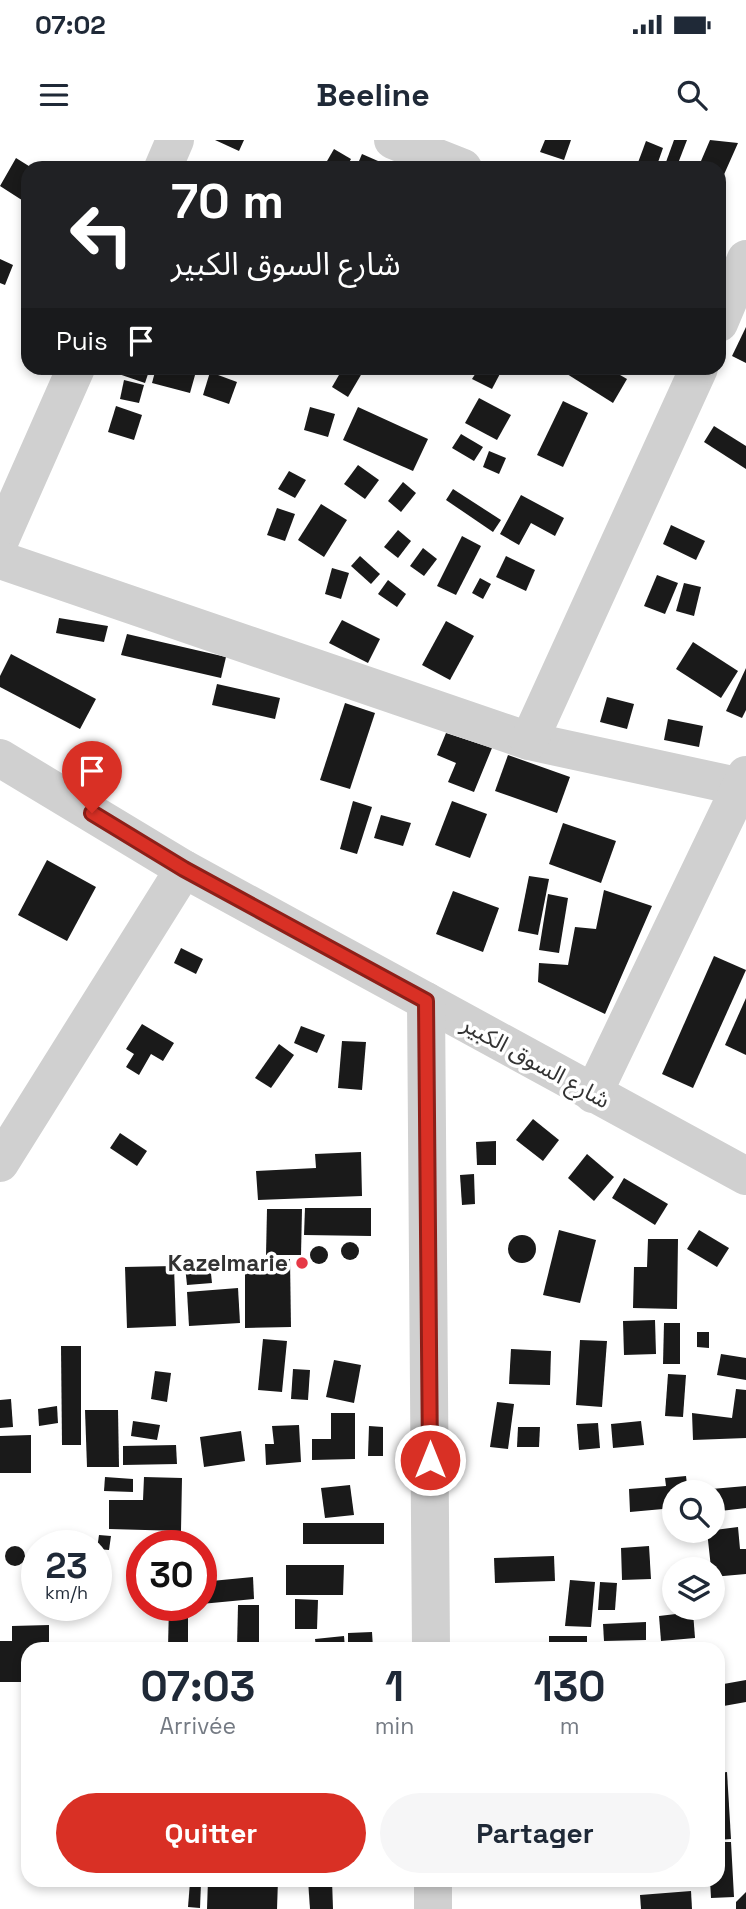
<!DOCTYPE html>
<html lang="fr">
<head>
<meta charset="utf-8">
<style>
  body { margin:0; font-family:"Space Grotesk","Noto Sans Arabic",sans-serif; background:#f6f6f7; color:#1f2937; height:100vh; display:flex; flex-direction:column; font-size:26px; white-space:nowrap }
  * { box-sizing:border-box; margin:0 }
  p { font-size:23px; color:#747a83 }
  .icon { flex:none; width:38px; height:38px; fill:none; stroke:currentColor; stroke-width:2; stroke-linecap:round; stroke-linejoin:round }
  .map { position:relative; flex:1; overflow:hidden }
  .sheet { position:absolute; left:21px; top:1502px; width:704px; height:245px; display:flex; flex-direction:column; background:#fff; border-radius:21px; box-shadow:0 4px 10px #0003 }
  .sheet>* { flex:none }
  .hud { position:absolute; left:21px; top:21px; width:705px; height:214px; border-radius:21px; box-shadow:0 4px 10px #0003; background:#202124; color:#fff; overflow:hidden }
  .fabs { position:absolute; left:662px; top:1340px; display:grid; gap:14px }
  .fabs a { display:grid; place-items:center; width:63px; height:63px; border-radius:50%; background:#fff; box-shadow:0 4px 10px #0003; font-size:35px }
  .speed { position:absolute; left:21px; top:1390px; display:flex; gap:14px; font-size:35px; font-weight:700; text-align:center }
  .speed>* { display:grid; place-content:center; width:91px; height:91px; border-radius:50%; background:#fff; box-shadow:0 4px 10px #0003; line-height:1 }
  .speed small { font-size:18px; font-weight:400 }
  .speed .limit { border:10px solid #d22; background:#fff; color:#111 }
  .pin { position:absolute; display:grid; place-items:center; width:60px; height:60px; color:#fff; margin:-72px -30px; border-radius:50% 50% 50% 0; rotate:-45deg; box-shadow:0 0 7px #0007 }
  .pin .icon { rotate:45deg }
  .me { position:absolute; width:77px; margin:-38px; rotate:0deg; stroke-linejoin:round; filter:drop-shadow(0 0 5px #0008) }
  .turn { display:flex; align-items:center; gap:24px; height:147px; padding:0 35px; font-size:32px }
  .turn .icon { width:91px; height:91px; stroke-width:2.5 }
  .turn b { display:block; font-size:49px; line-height:60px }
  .then { display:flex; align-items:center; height:66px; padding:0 35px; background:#0003; gap:14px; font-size:26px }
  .eta { display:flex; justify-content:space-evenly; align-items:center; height:119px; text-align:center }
  .eta b { font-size:42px; font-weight:700; line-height:49px }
  .primary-button { display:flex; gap:14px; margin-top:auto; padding:14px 35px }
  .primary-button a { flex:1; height:80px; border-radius:42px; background:#d93025; color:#fff; font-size:28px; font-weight:700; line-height:80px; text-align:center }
  .primary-button a+a { background:#f6f6f7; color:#1f2937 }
  .status { display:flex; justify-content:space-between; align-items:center; height:49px; padding:0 35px; background:#fff; direction:ltr }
  .status svg { height:19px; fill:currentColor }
  header { display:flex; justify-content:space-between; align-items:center; height:91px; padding:0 35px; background:#fff; font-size:32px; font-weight:700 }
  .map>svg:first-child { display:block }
  .building { fill:#1a1a1a }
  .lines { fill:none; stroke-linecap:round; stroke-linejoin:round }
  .minor { stroke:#d0d0d0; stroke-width:38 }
  .route-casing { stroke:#8d1f18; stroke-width:18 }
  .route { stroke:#d93025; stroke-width:12 }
  .poi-dot { fill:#e63946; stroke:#fff; stroke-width:2.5 }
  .labels { text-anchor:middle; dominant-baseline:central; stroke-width:7; stroke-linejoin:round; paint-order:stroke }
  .street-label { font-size:23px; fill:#333; stroke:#fff }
  .poi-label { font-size:23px; font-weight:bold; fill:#333; stroke:#fff; text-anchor:end }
</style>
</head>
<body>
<div class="status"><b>07:02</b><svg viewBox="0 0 49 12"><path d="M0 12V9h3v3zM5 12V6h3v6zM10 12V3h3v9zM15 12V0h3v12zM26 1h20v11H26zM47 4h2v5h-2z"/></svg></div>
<header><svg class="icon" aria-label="menu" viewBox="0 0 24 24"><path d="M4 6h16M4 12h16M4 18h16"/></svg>Beeline<svg class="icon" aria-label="search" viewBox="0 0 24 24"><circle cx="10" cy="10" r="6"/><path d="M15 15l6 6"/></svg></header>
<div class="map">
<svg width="746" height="1769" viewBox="0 0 746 1769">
  <rect width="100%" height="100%" fill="#fff"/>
  <g class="building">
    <polygon points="215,0 244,0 239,11"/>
    <polygon points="545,0 571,0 564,20 540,12"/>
    <polygon points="674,0 687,0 677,26 666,22"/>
    <polygon points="710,0 738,3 722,39 719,38 719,28 698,28"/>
    <polygon points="646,1 663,8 656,28 636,28"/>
    <polygon points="334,9 351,19 346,28 323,28"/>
    <polygon points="362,14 394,28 356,28"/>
    <polygon points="16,18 32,28 28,28 28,64 0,46"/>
    <polygon points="0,119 13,125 5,145 0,143"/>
    <polygon points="746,187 746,223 732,216"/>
    <polygon points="108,228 150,228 145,243 107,230"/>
    <polygon points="156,228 197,228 190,253 152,243"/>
    <polygon points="343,228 365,228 348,257 332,247"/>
    <polygon points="479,228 503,228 492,249 472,239"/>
    <polygon points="571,228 608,228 627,239 613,263 567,234"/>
    <polygon points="210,232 237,242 229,264 203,255"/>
    <polygon points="124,240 144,245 139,263 120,259"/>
    <polygon points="479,258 511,275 497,300 465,283"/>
    <polygon points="563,261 588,273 563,327 537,315"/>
    <polygon points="116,266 142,275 134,300 108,292"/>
    <polygon points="310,267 335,274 328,297 304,290"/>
    <polygon points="358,267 428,299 413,331 343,300"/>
    <polygon points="714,286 746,306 746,329 704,302"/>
    <polygon points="461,294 483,307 474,321 452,308"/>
    <polygon points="489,311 506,318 499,334 483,327"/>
    <polygon points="358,325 379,340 365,359 344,344"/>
    <polygon points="289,331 306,340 295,358 278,349"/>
    <polygon points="403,342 416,353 401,372 388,361"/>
    <polygon points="453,349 501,380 493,392 446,360"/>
    <polygon points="521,355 564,378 555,396 531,383 519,405 500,394"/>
    <polygon points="321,364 347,380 324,417 298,400"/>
    <polygon points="277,368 295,374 285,401 267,395"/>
    <polygon points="671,385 705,401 696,420 663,404"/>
    <polygon points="398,390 411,401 398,418 384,407"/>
    <polygon points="462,396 481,406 456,455 437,446"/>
    <polygon points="423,408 437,419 424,436 410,426"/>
    <polygon points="360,416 380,434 371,444 351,426"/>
    <polygon points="506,416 535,430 526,451 496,437"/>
    <polygon points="332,428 349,433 341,459 325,454"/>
    <polygon points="657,435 678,443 665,474 644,466"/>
    <polygon points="480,438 491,444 483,459 472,453"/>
    <polygon points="388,440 406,454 397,467 378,454"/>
    <polygon points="684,443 701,447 694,476 676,471"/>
    <polygon points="59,478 108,486 104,502 56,493"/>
    <polygon points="342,480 380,499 368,523 329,503"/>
    <polygon points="446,481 474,496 450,540 422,525"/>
    <polygon points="127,494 226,517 221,538 121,515"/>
    <polygon points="693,502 738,531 721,558 676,529"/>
    <polygon points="11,514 96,559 80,589 0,547 0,536"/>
    <polygon points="746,528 746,570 742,578 726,571"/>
    <polygon points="217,544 280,558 275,579 212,565"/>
    <polygon points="607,557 634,564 627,589 600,582"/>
    <polygon points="345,563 375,573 350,649 320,640"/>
    <polygon points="668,579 703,586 699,607 664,600"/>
    <polygon points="446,593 492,608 474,652 448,642 456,623 437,615"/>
    <polygon points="508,615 570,637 557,673 495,651"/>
    <polygon points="353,661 372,667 357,714 340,709"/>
    <polygon points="452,661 487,674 470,718 435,705"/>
    <polygon points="381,675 411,683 403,706 374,698"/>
    <polygon points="563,683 616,701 601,743 549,724"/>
    <polygon points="47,720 96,747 67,801 18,775"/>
    <polygon points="529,736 549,739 538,795 518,791"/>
    <polygon points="604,750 652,766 605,874 538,842 539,823 568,825 575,787 596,789"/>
    <polygon points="453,751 499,768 483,812 436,794"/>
    <polygon points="548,754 568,758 559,813 539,810"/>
    <polygon points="181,808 203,819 196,834 174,823"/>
    <polygon points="714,816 746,830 693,948 662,934"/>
    <polygon points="746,858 746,915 725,905"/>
    <polygon points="142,884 174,903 163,921 151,914 139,935 126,927 134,914 126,909"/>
    <polygon points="301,886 325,895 317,913 294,903"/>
    <polygon points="342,901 366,902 362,950 338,948"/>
    <polygon points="279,904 294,915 271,948 255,938"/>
    <polygon points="533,979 559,1000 543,1021 516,1000"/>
    <polygon points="120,993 147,1011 137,1026 110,1008"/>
    <polygon points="496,1001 496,1025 477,1025 476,1002"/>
    <polygon points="361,1012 362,1056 258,1060 256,1031 316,1028 315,1014"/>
    <polygon points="587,1014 614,1037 594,1061 568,1038"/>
    <polygon points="474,1034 475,1064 462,1065 460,1035"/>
    <polygon points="624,1038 668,1064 655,1085 612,1058"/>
    <polygon points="305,1068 371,1068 371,1096 304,1095"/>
    <polygon points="267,1069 302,1069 301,1115 266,1115"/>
    <polygon points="559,1090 596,1100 580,1163 543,1155"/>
    <polygon points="699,1090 729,1108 717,1127 687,1109"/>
    <circle cx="522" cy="1109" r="14"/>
    <polygon points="648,1099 678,1099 677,1169 633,1168 634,1127 647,1127"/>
    <circle cx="350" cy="1111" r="9"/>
    <circle cx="319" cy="1115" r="9"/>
    <polygon points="245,1119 290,1119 291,1187 245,1188"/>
    <polygon points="210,1124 212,1143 187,1145 185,1126"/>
    <polygon points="174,1126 176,1186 127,1188 125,1127"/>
    <polygon points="238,1148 240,1183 189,1186 187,1152"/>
    <polygon points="655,1180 656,1214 624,1215 623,1181"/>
    <polygon points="664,1183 680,1183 680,1224 663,1224"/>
    <polygon points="697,1192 709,1192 709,1208 697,1207"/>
    <polygon points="263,1199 287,1201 282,1252 258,1250"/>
    <polygon points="580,1200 607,1201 602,1267 576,1265"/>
    <polygon points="61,1206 81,1206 81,1305 62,1305"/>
    <polygon points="511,1209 551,1211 550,1245 509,1244"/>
    <polygon points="721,1214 746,1218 746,1240 717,1235"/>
    <polygon points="334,1220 361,1225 354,1263 326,1257"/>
    <polygon points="293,1229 310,1230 308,1260 291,1259"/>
    <polygon points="155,1231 171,1233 167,1262 151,1259"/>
    <polygon points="668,1234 686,1235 683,1277 665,1276"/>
    <polygon points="736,1249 746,1250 746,1298 693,1300 692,1273 732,1278"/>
    <polygon points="11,1259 13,1287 0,1288 0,1260"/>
    <polygon points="497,1262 514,1264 508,1309 490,1307"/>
    <polygon points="57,1266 58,1283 39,1286 38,1269"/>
    <polygon points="85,1270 118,1270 119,1327 87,1327"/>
    <polygon points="331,1273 355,1273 355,1319 312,1320 312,1299 331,1299"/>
    <polygon points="133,1281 160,1285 157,1300 131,1296"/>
    <polygon points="641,1281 644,1305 613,1308 611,1284"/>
    <polygon points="598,1283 600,1308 579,1310 577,1284"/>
    <polygon points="299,1285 301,1322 266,1325 265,1304 274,1304 272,1286"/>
    <polygon points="369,1286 383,1287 383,1316 368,1316"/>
    <polygon points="518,1287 540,1287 539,1307 517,1307"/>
    <polygon points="241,1291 245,1321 204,1327 200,1297"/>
    <polygon points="31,1295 31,1333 0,1333 0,1296"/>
    <polygon points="176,1305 177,1324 123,1325 123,1306"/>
    <polygon points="686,1336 688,1353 674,1353 674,1368 630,1372 629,1349 666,1346 665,1338"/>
    <polygon points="105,1337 133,1339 133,1352 104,1351"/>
    <polygon points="144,1337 182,1338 181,1391 109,1389 109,1360 143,1360"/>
    <polygon points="350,1345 354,1375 325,1378 321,1348"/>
    <polygon points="746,1346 746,1368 712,1372 712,1353 700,1353 700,1350"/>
    <rect x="303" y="1383" width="81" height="21"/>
    <polygon points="738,1387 740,1409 746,1409 746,1434 712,1437 707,1391"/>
    <polygon points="99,1395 111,1396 109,1410 97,1409"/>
    <circle cx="15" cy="1416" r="10"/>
    <polygon points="649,1406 651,1439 622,1440 621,1408"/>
    <polygon points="554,1416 555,1441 495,1443 494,1418"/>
    <polygon points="286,1425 344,1425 343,1455 286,1455"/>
    <polygon points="253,1437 254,1459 201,1464 201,1442"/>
    <polygon points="570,1440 595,1442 591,1487 565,1486"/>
    <polygon points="600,1442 617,1443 615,1470 598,1470"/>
    <polygon points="295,1459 318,1460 317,1489 295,1489"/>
    <polygon points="169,1465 188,1465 188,1508 168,1508"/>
    <polygon points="238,1465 259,1465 259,1508 237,1508"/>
    <polygon points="693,1472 695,1498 661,1501 659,1476"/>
    <polygon points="646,1482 646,1500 604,1501 603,1484"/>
    <polygon points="49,1485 49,1508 28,1508 28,1542 0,1542 0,1501 12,1501 12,1486"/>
    <polygon points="372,1492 373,1508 348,1508 348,1493"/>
    <polygon points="344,1496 345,1508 316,1508 315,1499"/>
    <rect x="549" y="1496" width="38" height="12"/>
    <polygon points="746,1540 746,1562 718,1567 718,1545"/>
    <polygon points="727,1632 731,1699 718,1700 718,1633"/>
    <polygon points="718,1702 731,1702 734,1757 711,1758 710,1740 718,1740"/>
    <polygon points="208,1740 278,1740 277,1769 207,1769"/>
    <polygon points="308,1740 332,1740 333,1769 310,1769"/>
    <polygon points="190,1742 201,1743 200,1768 188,1767"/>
    <polygon points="691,1751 692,1769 641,1769 640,1755"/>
    <polygon points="746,1752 746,1769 736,1769 736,1762"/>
  </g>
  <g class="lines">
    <g class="minor">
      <polyline points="393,0 463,28"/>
      <polyline points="163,28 175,0"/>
      <polyline points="719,183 746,119"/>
      <polyline points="0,400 76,228"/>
      <polyline points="0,420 529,601 746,648"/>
      <polyline points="529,601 699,228"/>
      <polyline points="0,618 184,729 746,1036"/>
      <polyline points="426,861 431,1508"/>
      <polyline points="593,954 746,635"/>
      <polyline points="0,1023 184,729"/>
      <polyline points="433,1740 433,1769"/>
    </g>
  </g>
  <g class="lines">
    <g class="route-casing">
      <polyline id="route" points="92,673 184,729 426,861 430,1320"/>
    </g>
    <use href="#route" class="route"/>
  </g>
  <circle class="poi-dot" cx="302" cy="1123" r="7"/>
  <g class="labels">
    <g class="street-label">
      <text transform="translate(536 922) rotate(29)">شارع السوق الكبير</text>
    </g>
    <g class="poi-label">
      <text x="288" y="1123">Kazelmarie</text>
    </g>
  </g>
</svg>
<div class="fabs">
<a><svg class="icon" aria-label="search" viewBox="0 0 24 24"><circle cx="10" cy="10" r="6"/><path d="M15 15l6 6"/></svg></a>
<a><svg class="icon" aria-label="layers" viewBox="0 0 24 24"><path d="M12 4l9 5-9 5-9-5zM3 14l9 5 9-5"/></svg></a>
</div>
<div class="speed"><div>23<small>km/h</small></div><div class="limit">30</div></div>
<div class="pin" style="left:92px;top:673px;background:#d93025"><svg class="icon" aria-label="arrive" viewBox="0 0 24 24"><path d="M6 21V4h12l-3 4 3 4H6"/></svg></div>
<svg class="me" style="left:430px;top:1320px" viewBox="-20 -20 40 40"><circle r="17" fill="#d93025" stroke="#fff" stroke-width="3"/><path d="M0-11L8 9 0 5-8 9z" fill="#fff"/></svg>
<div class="hud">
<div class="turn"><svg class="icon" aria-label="left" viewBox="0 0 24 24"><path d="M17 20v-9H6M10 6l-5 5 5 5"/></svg><div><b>70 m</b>شارع السوق الكبير</div></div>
<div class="then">Puis<svg class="icon" aria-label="arrive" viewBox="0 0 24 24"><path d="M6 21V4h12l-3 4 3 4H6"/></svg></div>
</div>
<section class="sheet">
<div class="eta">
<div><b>07:03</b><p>Arrivée</p></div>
<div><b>1</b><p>min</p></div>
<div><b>130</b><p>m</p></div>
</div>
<div class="primary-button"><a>Quitter</a><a>Partager</a></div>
</section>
</div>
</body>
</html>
